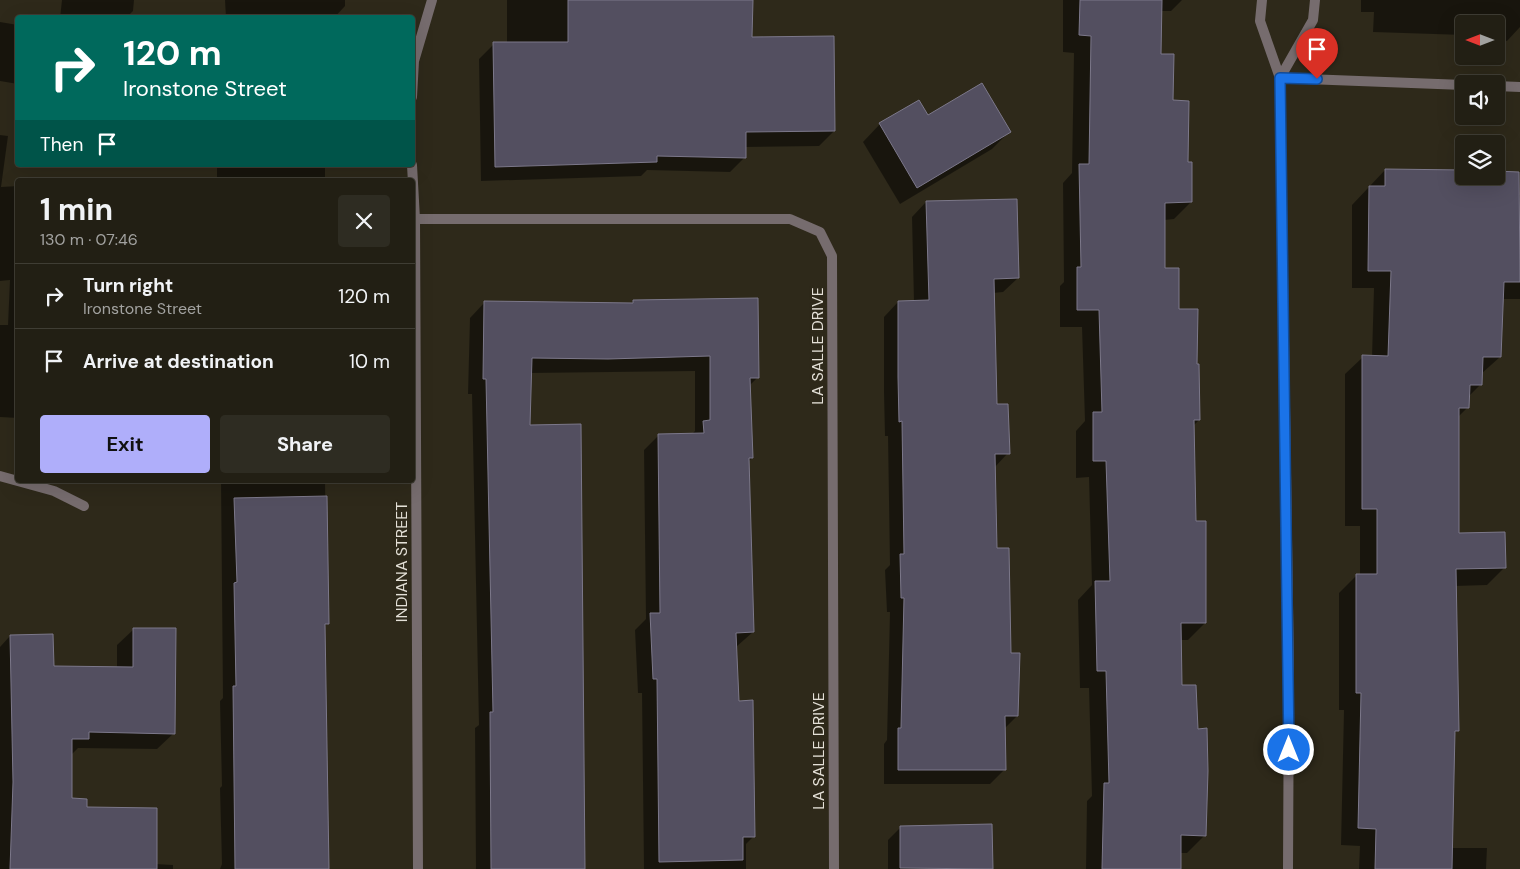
<!DOCTYPE html>
<html lang="en">
<head>
<meta charset="utf-8">
<style>
  body { margin:0; font-family:"DM Sans",sans-serif; background:#2e2c22; color:#f1f3f6; height:100vh; display:flex; flex-direction:column; font-size:19px; white-space:nowrap }
  * { box-sizing:border-box; margin:0 }
  p { font-size:16px; color:#a2a2a0 }
  .icon { flex:none; width:28px; height:28px; fill:none; stroke:currentColor; stroke-width:2; stroke-linecap:round; stroke-linejoin:round }
  .map { position:relative; flex:1; overflow:hidden }
  .side { position:absolute; left:15px; top:178px; width:400px; height:305px; display:flex; flex-direction:column; background:#221f14; border-radius:5px; box-shadow:0 5px 20px #0002,0 0 0 1px #3f3d34 }
  .side>* { flex:none }
  .top-card { position:absolute; left:15px; top:15px; width:400px; height:152px; border-radius:5px; box-shadow:0 5px 20px #0002,0 0 0 1px #3f3d34; background:#00695c; color:#fff; overflow:hidden }
  .needle { width:32px; rotate:270deg }
  .fabs { position:absolute; left:1455px; top:15px; display:grid; gap:10px }
  .fabs a { display:grid; place-items:center; width:50px; height:50px; border-radius:5px; background:#221f14; box-shadow:0 5px 20px #0002,0 0 0 1px #3f3d34; font-size:25px }
  .pin { position:absolute; display:grid; place-items:center; width:42px; height:42px; color:#fff; margin:-51px -21px; border-radius:50% 50% 50% 0; rotate:-45deg; box-shadow:0 0 5px #0007 }
  .pin .icon { rotate:45deg }
  .me { position:absolute; width:55px; margin:-28px; rotate:0deg; stroke-linejoin:round; filter:drop-shadow(0 0 4px #0008) }
  .turn { display:flex; align-items:center; gap:18px; height:105px; padding:0 25px; font-size:22px }
  .turn .icon { width:65px; height:65px; stroke-width:2.5 }
  .turn b { display:block; font-size:35px; line-height:42px }
  .then { display:flex; align-items:center; height:48px; padding:0 25px; background:#0003; gap:10px; font-size:19px }
  .round { display:grid; place-items:center; flex:none; width:52px; height:52px; border-radius:5px; background:#2e2c22 }
  .overview { display:flex; align-items:center; justify-content:space-between; height:85px; padding:0 25px }
  h1 { font-size:30px; font-weight:700; line-height:38px }
  .action { display:flex; gap:10px; margin-top:auto; padding:10px 25px }
  .action a { flex:1; height:58px; border-radius:5px; background:#afaefa; color:#111; font-size:20px; font-weight:700; line-height:58px; text-align:center }
  .action a+a { background:#2e2c22; color:#f1f3f6 }
  ul { padding:0; list-style:none }
  li { display:flex; align-items:center; gap:15px; height:65px; padding:0 25px; border-top:1px solid #3f3d34 }
  li div { flex:1 }
  li b { display:block; font-size:19px }
  li em { font-style:normal }
  .map>svg:first-child { display:block }
  .shadow { fill:#0007 }
  .building { fill:#534f60; stroke:#7c788a }
  .lines { fill:none; stroke-linecap:round; stroke-linejoin:round }
  .street { stroke:#766c6e; stroke-width:10 }
  .route-casing { stroke:#114b97; stroke-width:12 }
  .route { stroke:#1a73e8; stroke-width:9 }
  .labels { text-anchor:middle; dominant-baseline:central; stroke-width:5; stroke-linejoin:round; paint-order:stroke }
  .street-label { font-size:16px; fill:#e4e0d7; stroke:#2e291a }
</style>
</head>
<body>
<div class="map">
<svg width="1520" height="869" viewBox="0 0 1520 869">
  <rect width="100%" height="100%" fill="#2e291a"/>
  <g class="shadow">
    <polygon points="62,0 134,0 133,11 126,18 60,18"/>
    <polygon points="225,0 345,0 345,6 334,18 226,18"/>
    <polygon points="507,0 751,0 750,38 834,131 819,146 745,147 745,157 730,172 647,170 641,176 481,181 479,59 494,44 507,44"/>
    <polygon points="1063,0 1182,0 1171,11 1160,11 1160,55 1186,164 1191,202 1174,219 1164,220 1164,269 1196,365 1199,420 1193,426 1195,522 1205,623 1188,640 1180,640 1181,687 1205,835 1187,853 1180,853 1179,869 1086,869 1087,801 1092,796 1089,688 1080,688 1078,600 1092,585 1089,477 1076,478 1076,431 1085,421 1082,327 1060,327 1060,286 1064,282 1063,183 1072,173 1074,53 1063,52"/>
    <polygon points="1361,0 1520,0 1520,27 1507,41 1496,40 1496,24 1464,24 1464,35 1373,32 1374,12 1361,12"/>
    <polygon points="0,22 18,25 18,84 0,81"/>
    <polygon points="928,116 1009,132 992,149 900,204 863,142 880,124"/>
    <polygon points="0,135 8,136 1,187 18,186 18,418 0,417 0,325 8,325 10,280 0,281"/>
    <rect x="217" y="165" width="108" height="15"/>
    <polygon points="1385,170 1464,176 1520,195 1520,299 1502,299 1500,357 1481,374 1481,384 1468,397 1468,407 1457,418 1457,534 1504,568 1487,585 1455,586 1458,730 1453,735 1451,848 1487,848 1486,869 1359,869 1360,846 1341,845 1344,710 1339,710 1339,593 1357,575 1360,575 1360,526 1345,526 1345,374 1363,357 1372,357 1374,288 1352,288 1352,205"/>
    <polygon points="926,202 1018,278 1003,292 993,293 995,406 1008,453 994,468 996,549 1017,716 1004,729 1005,769 990,784 884,784 884,744 887,740 890,612 887,612 885,570 890,565 888,436 885,436 884,393 884,317 898,302 914,302 912,217"/>
    <polygon points="633,301 758,377 749,386 752,458 748,462 753,632 736,647 738,702 754,836 746,844 746,869 644,869 642,693 638,693 635,630 646,619 644,450 659,435 692,434 695,431 695,371 530,373 529,427 583,869 476,869 475,728 479,725 472,394 468,394 470,318 485,302 631,304"/>
    <polygon points="221,480 325,480 327,624 324,627 328,869 220,869 222,864 220,788 222,786 220,701 223,698"/>
    <polygon points="134,629 174,733 157,749 78,748 71,755 71,799 85,808 155,864 173,865 173,869 0,869 0,647 10,636 52,667 117,668 117,645"/>
    <polygon points="991,825 992,869 888,869 888,840 900,828"/>
  </g>
  <g class="building">
    <polygon points="568,0 753,0 752,37 834,36 835,131 746,132 746,158 657,156 657,162 495,167 493,42 568,42"/>
    <polygon points="1080,0 1162,0 1161,54 1174,54 1173,100 1189,101 1188,162 1192,162 1192,202 1165,203 1165,268 1179,268 1179,309 1198,309 1197,364 1199,364 1200,420 1194,420 1196,521 1206,521 1206,623 1181,623 1182,685 1196,685 1198,729 1207,728 1208,771 1206,836 1181,835 1181,869 1102,869 1104,783 1109,783 1106,671 1097,671 1095,581 1110,581 1106,461 1093,461 1093,412 1102,412 1099,310 1077,310 1077,267 1081,267 1079,164 1089,164 1091,36 1079,35"/>
    <polygon points="982,83 1011,132 917,188 879,123 919,100 928,115"/>
    <polygon points="1385,169 1464,170 1464,176 1496,176 1496,171 1519,172 1520,282 1504,282 1501,357 1483,357 1482,385 1470,385 1469,408 1459,408 1459,533 1505,532 1506,568 1456,569 1459,731 1455,731 1452,869 1375,869 1376,829 1358,828 1361,693 1356,693 1356,574 1377,574 1377,509 1362,509 1362,355 1388,356 1391,271 1368,271 1369,186 1385,186"/>
    <polygon points="1017,199 1019,278 994,279 997,404 1008,404 1010,454 995,454 997,548 1009,548 1011,653 1020,653 1018,716 1005,716 1006,770 898,770 898,728 901,728 904,598 901,598 900,554 904,554 902,421 899,422 898,377 898,301 929,300 926,201"/>
    <polygon points="758,298 759,378 750,378 753,458 749,458 754,632 736,633 739,701 753,700 755,837 743,837 743,860 659,862 657,679 653,679 650,613 660,613 658,434 704,433 703,421 710,420 710,356 608,359 532,358 530,425 581,424 585,869 491,869 490,712 493,712 486,379 483,379 484,301 633,303 633,300"/>
    <polygon points="327,496 329,624 325,624 329,869 235,869 233,686 236,686 234,583 237,582 234,498"/>
    <polygon points="133,628 176,628 175,734 89,732 89,739 72,739 72,798 87,799 87,807 157,808 157,869 10,869 13,782 10,635 53,634 54,666 133,667"/>
    <polygon points="992,824 993,869 900,868 900,826"/>
  </g>
  <g class="lines">
    <g class="street">
      <polyline points="1262,0 1260,21 1280,78 1289,670 1288,869"/>
      <polyline points="1280,78 1464,85"/>
      <polyline points="1280,78 1313,20 1315,0"/>
      <polyline points="1496,86 1520,87"/>
      <polyline points="412,97 414,61 432,0"/>
      <polyline points="412,165 415,219 418,869"/>
      <polyline points="415,219 790,219 820,232 832,256 834,869"/>
      <polyline points="0,476 54,491 84,506"/>
    </g>
  </g>
  <g class="lines">
    <g class="route-casing">
      <polyline id="route" points="1289,750 1280,78 1317,79"/>
    </g>
    <use href="#route" class="route"/>
  </g>
  <g class="labels">
    <g class="street-label">
      <text transform="translate(817 346) rotate(-90)">LA SALLE DRIVE</text>
      <text transform="translate(401 562) rotate(-90)">INDIANA STREET</text>
      <text transform="translate(818 751) rotate(-90)">LA SALLE DRIVE</text>
    </g>
  </g>
</svg>
<div class="fabs">
<a><svg class="needle" viewBox="-14 -14 28 28"><path d="M0-13l5 13h-10z" fill="#e53935"/><path d="M0 13l5-13h-10z" fill="#a2a2a0"/></svg></a>
<a><svg class="icon" aria-label="sound" viewBox="0 0 24 24"><path d="M4 9h4l5-4v14l-5-4H4zM17 9q2 3 0 6"/></svg></a>
<a><svg class="icon" aria-label="layers" viewBox="0 0 24 24"><path d="M12 4l9 5-9 5-9-5zM3 14l9 5 9-5"/></svg></a>
</div>
<div class="pin" style="left:1317px;top:79px;background:#d93025"><svg class="icon" aria-label="arrive" viewBox="0 0 24 24"><path d="M6 21V4h12l-3 4 3 4H6"/></svg></div>
<svg class="me" style="left:1289px;top:750px" viewBox="-20 -20 40 40"><circle r="17" fill="#1a73e8" stroke="#fff" stroke-width="3"/><path d="M0-11L8 9 0 5-8 9z" fill="#fff"/></svg>
<div class="top-card">
<div class="turn"><svg class="icon" aria-label="right" viewBox="0 0 24 24"><path d="M7 20v-9h11M14 6l5 5-5 5"/></svg><div><b>120 m</b>Ironstone Street</div></div>
<div class="then">Then<svg class="icon" aria-label="arrive" viewBox="0 0 24 24"><path d="M6 21V4h12l-3 4 3 4H6"/></svg></div>
</div>
<section class="side">
<div class="overview"><div><h1>1 min</h1><p>130 m · 07:46</p></div><a class="round"><svg class="icon" aria-label="close" viewBox="0 0 24 24"><path d="M6 6l12 12M18 6L6 18"/></svg></a></div>
<ul>
<li><svg class="icon" aria-label="right" viewBox="0 0 24 24"><path d="M7 20v-9h11M14 6l5 5-5 5"/></svg><div><b>Turn right</b><p>Ironstone Street</p></div><em>120 m</em></li>
<li><svg class="icon" aria-label="arrive" viewBox="0 0 24 24"><path d="M6 21V4h12l-3 4 3 4H6"/></svg><div><b>Arrive at destination</b></div><em>10 m</em></li>
</ul>
<div class="action"><a>Exit</a><a>Share</a></div>
</section>
</div>
</body>
</html>
